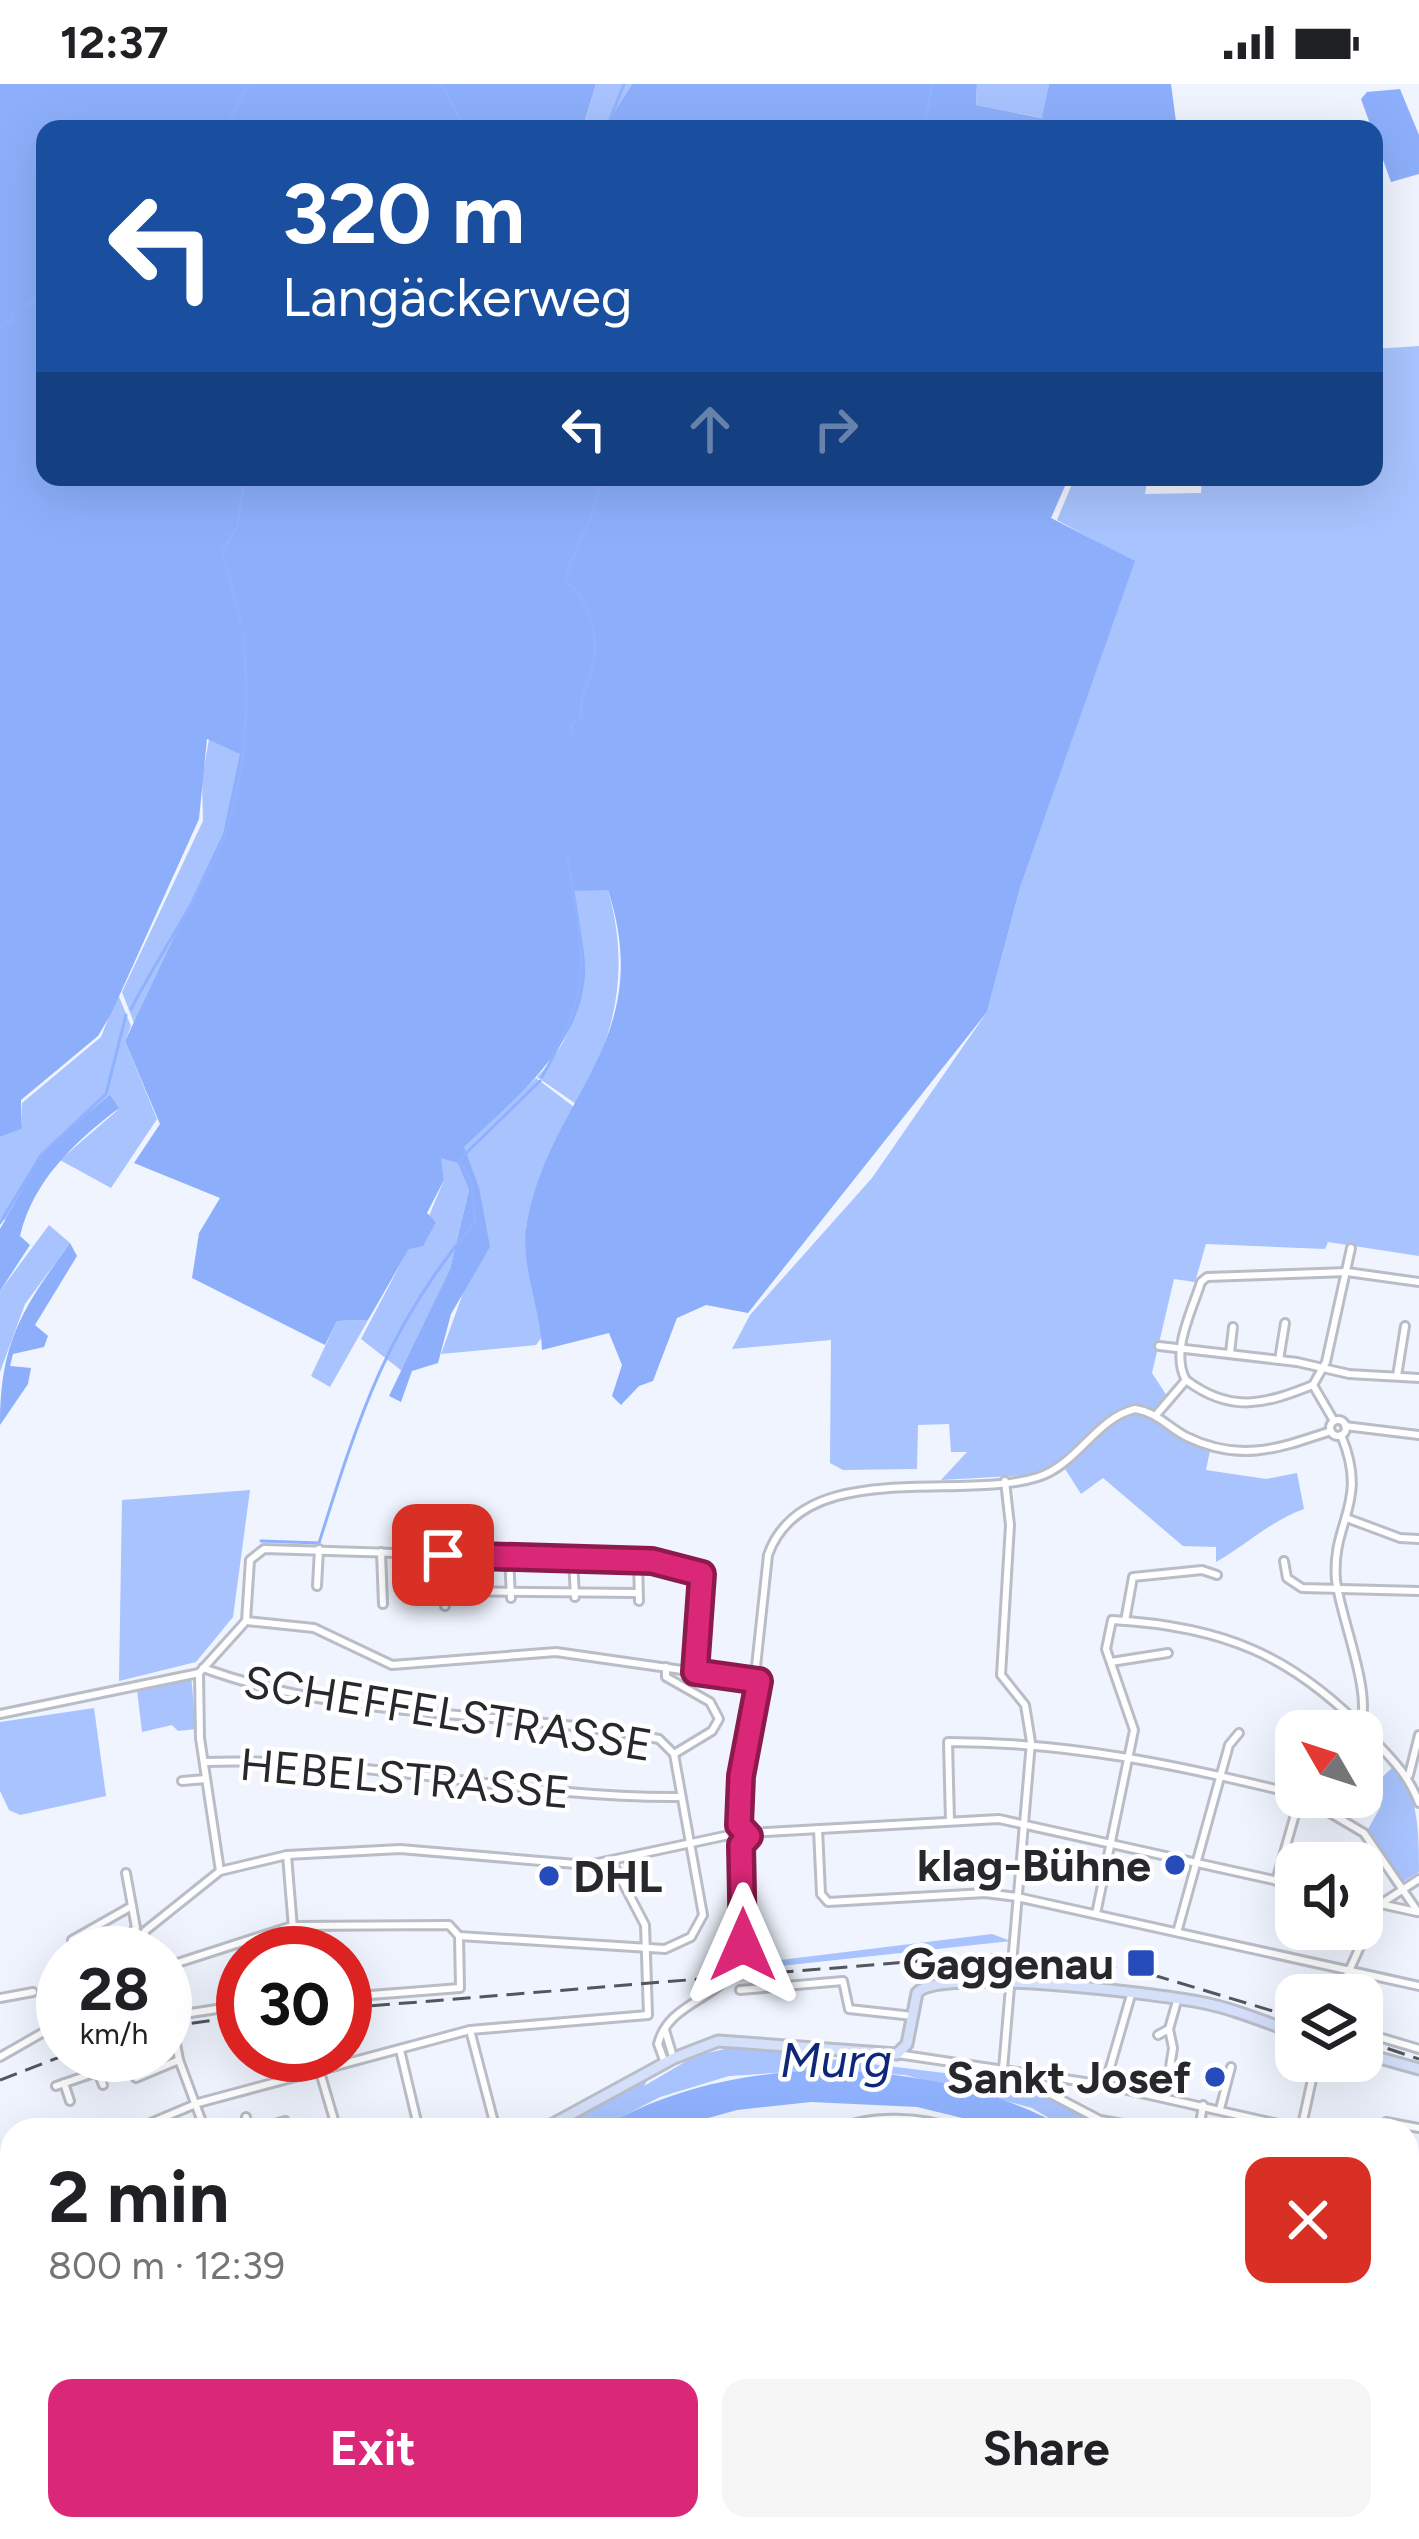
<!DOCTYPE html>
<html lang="en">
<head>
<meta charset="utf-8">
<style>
  body { margin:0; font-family:Figtree,sans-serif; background:#f6f6f6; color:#202124; height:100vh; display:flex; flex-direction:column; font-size:45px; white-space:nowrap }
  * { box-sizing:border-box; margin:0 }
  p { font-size:39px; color:#757577 }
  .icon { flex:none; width:66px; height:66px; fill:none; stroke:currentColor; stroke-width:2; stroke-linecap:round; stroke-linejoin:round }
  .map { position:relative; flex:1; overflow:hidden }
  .side { position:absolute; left:0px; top:2034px; width:1419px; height:423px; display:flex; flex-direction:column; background:#fff; border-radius:36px 36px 0 0; box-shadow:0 12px 48px #0002 }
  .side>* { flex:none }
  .banner { position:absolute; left:36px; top:36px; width:1347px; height:366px; border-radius:24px; box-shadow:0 12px 48px #0002; background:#1a4fa0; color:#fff; overflow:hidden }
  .needle { width:78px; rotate:309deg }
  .controls { position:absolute; left:1275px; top:1626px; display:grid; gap:24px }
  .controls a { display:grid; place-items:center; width:108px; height:108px; border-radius:24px; background:#fff; box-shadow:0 12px 48px #0002; font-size:60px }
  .speed { position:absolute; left:36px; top:1842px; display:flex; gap:24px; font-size:60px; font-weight:700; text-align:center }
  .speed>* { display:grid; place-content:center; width:156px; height:156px; border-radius:50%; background:#fff; box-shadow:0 12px 48px #0002; line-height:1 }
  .speed small { font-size:30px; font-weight:400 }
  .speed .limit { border:18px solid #d22; background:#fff; color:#111 }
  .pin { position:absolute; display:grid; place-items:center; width:102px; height:102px; color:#fff; margin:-51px; border-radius:24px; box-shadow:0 6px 18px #0006 }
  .me { position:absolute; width:132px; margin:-66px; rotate:0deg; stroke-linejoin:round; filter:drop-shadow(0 0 9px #0008) }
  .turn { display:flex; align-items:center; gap:42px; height:252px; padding:0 48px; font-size:54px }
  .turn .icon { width:156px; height:156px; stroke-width:2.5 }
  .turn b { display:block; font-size:84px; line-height:102px }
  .lanes { display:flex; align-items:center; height:114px; padding:0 48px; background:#0003; justify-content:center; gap:60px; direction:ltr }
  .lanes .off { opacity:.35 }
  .round { display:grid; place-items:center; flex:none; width:126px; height:126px; border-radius:24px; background:#f6f6f6 }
  .summary { display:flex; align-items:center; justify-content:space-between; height:204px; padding:0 48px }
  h1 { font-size:72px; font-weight:700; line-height:90px }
  .primary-button { display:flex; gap:24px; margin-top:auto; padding:24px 48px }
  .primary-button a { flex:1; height:138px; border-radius:24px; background:#db2777; color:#fff; font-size:48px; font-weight:700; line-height:138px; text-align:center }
  .primary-button a+a { background:#f6f6f6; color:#202124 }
  .status { display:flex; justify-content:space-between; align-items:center; height:84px; padding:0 60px; background:#fff; direction:ltr }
  .status svg { height:33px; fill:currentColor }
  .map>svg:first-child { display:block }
  .green { fill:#a8c3fe }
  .forest { fill:#8daffb }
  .water { fill:#90b2fe }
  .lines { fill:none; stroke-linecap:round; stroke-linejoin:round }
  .stream { stroke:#90b2fe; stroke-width:3 }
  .street-casing { stroke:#b9bdc7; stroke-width:12 }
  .secondary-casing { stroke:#b9bdc7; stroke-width:15 }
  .primary-casing { stroke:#d4d4d5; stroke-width:16 }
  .street { stroke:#fff; stroke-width:6 }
  .secondary { stroke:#d4dffa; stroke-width:9 }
  .primary { stroke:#a9bff5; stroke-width:10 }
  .rail { stroke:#53565b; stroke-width:3; stroke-dasharray:18 9; stroke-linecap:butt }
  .route-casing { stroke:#8e194d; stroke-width:30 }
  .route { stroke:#db2777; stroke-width:21 }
  .poi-dot { fill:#254cba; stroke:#fff; stroke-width:4.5 }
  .labels { text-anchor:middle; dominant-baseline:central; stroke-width:9; stroke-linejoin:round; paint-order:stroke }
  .street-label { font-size:45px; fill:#26282c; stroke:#fff }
  .poi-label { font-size:45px; font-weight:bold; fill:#26282c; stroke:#fff; text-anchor:end }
  .water-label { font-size:48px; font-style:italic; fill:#0e277b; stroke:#fff }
</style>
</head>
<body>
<div class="status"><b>12:37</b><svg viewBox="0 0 49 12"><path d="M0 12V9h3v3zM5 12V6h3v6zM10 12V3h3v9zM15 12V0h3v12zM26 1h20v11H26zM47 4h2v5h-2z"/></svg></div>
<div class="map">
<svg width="1419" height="2455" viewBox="0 0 1419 2455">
  <rect width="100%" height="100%" fill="#eff4fe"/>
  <g class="green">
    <polygon points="596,0 632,0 603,45 584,41"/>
    <polygon points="977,0 1049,0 1043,34 976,21"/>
    <path d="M1419,262V1172L1328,1158L1325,1165L1206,1160L1195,1198L1174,1195L1152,1289L1167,1312L1155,1327L1211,1362L1206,1386L1266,1395L1297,1389L1304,1425C1270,1437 1248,1460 1216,1478V1463L1183,1462L1103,1394L1081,1410L1060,1377L1030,1391L941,1396L967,1368H951L949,1340L918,1341L917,1385L843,1386L830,1379L831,1256L732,1265L750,1231L872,1094L987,928L1020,804L1134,478L1057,436L1075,393H1148L1145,410L1201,409L1202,393H1374V265Z"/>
    <polygon points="209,655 241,670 223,749 134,939 122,908 203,737 202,695"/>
    <path d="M573,806H608C630,884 617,951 576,1020L537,993C591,938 585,874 573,806Z"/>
    <polygon points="118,910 131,942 125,957 157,1035 111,1104 60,1076 119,1025 45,1065 7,1136 0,1135 0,1053 22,1045 22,1019 101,953"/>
    <polygon points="536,994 574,1023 526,1142 542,1253 536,1261 441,1270 467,1198 479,1103 463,1063"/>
    <polygon points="440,1073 459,1079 469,1106 450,1185 402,1287 361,1255 409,1164 436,1138 429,1132 444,1096"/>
    <polygon points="49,1141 70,1159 25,1220 0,1288 0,1207"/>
    <polygon points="368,1236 330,1303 311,1292 337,1237"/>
    <polygon points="250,1406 233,1533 196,1578 119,1597 122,1416"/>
    <polygon points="191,1591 196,1645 178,1647 172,1641 142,1648 137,1606"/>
    <polygon points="94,1624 106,1712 20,1731 9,1726 0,1707 0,1638"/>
    <path d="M1394,1682C1419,1707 1419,1752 1419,1788L1401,1799L1367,1747L1381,1722L1377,1698Z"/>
    <polygon points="992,1850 1011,1857 743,1886 748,1880"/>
    <polygon points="733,1963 993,1995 1002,2002 1030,2005 1110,2045 1069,2046 1032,2024 905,1991 819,1986 729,1992 660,2013 596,2046 549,2046 651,1990 644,2002 695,1972"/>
    <polygon points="0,2358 12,2363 12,2445 76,2445 76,2455 0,2455"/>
  </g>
  <g class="forest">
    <path d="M0,0H596L584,40L591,45H45V393H1069L1051,434L1135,477L1020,804L987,928L748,1229L706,1221L677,1234L653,1297L639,1302L621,1321L612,1312L622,1281L609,1249L542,1266C541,1225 519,1178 527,1138C551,1010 657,958 608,806L573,807C577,833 586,863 585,890C581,964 512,1017 464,1063L479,1103L490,1163L451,1230L438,1279L412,1287L401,1318L389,1312L450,1185L469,1106L458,1079L441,1074L444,1096L427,1129L436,1138L423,1162L409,1165L368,1236L337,1237L325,1261L192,1194L199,1149L220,1114L134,1079L160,1040L125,957L223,749L240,670L207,655L199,735L111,930L98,952L21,1016L22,1045L0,1053Z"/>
    <polygon points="632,0 977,0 976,21 1042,34 1049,0 1171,0 1177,45 603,45"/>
    <polygon points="1400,5 1419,51 1419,90 1391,98 1361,15 1367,8"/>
    <path d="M110,1011L119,1024C76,1057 33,1096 20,1152L30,1161L0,1207V1145L45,1065Z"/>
    <path d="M70,1159L77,1172L35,1241L48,1252L44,1263L13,1270L10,1282L31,1284L28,1300L0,1341C0,1258 22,1225 70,1159Z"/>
  </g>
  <path class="water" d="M819,1986C904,1987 995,2003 1069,2046H1012L917,2023L811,2018L737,2026L665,2046H596C669,2005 735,1990 819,1986Z"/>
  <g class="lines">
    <g class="stream">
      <polyline points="441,0 466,45"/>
      <polyline points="225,45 249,0"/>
      <polyline points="606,45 624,0"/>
      <polyline points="924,45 932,0"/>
      <polyline points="24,224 45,204"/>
      <polyline points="0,243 13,235"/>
      <polyline points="241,539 222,468 237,443 245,393"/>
      <path d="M573,653L571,641L582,633C579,610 586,606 592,586C601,556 589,513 565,496C577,451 596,442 600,393"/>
      <path d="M131,925C159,870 203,809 224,752C248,686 249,616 243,548"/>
      <path d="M542,993C597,895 583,874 567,770"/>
      <polyline points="0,1139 41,1071 106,1010 126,931"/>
      <path d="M261,1457L319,1459C359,1332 387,1242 475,1138L472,1098L459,1076L540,997"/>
      <polyline points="0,2331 12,2335"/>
    </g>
    <g class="street-casing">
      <g id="street">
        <polyline points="1159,1262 1297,1278 1349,1290 1419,1294"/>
        <polyline points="1230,1269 1233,1243"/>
        <polyline points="1279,1276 1285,1239"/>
        <polyline points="1397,1292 1405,1242"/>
        <path d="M1186,1296C1231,1330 1265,1320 1313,1301"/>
        <path d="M1156,1331L1186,1296C1170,1268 1192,1227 1201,1198L1207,1193L1347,1188L1419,1198"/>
        <circle cx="1338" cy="1344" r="8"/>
        <polyline points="1334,1337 1313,1301 1326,1278 1351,1164"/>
        <polyline points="1345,1342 1419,1351"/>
        <path d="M1341,1351C1370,1420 1331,1437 1336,1496C1340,1532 1373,1610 1360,1641"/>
        <polyline points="1349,1435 1400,1454 1419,1455"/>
        <polyline points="381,1468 383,1520"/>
        <polyline points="443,1471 445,1522"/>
        <polyline points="509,1472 511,1514"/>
        <polyline points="573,1475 575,1513"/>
        <polyline points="638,1476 639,1517"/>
        <polyline points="1284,1477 1287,1494 1302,1504 1419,1507"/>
        <polyline points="317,1502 319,1465"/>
        <polyline points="442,1507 636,1509"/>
        <polyline points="246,1537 250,1476 264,1465 652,1477 702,1490 696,1588"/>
        <polyline points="246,1537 314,1544 392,1581 556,1568 759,1597"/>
        <polyline points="1125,1537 1133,1493 1202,1486 1217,1491"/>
        <polyline points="1111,1578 1168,1569"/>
        <polyline points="666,1583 666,1593 710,1618 719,1635 712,1647 674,1670"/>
        <polyline points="0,1630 199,1589"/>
        <path d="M204,1678C363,1672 518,1714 678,1713"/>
        <polyline points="1409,1691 1419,1651"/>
        <polyline points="182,1697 206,1695"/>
        <polyline points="1303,1713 1364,1749 1418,1828"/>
        <path d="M950,1737L948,1658C1069,1658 1179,1681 1296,1710"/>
        <path d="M739,1741L768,1471C803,1372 959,1418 1038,1393C1078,1380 1096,1334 1135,1325C1156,1328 1167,1342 1185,1352C1239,1379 1277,1365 1331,1347"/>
        <polyline points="818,1745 821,1810 828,1818 985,1809 1017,1813 1419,1902"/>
        <polyline points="749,1749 999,1735 1296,1801"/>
        <polyline points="287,1771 295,1869"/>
        <polyline points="220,1787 200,1654 199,1589 246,1537"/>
        <polyline points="1276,1797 1300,1713"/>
        <polyline points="1362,1816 1417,1828"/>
        <path d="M1096,1830L1134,1646L1106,1565L1112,1536C1223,1542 1293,1571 1370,1652C1391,1674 1408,1690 1419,1719"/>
        <polyline points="1178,1845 1229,1661 1239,1649"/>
        <polyline points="72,1856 132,1822"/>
        <polyline points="110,1869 136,1844 126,1789"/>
        <polyline points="143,1869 145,1847 220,1787 287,1771 400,1765 588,1781 729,1751 736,1741 746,1743 749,1752 738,1761 729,1751"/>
        <path d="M165,1883L292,1842L449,1841L459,1852L665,1865L691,1853L703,1831L674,1670L659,1655C507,1625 351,1638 203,1584"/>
        <polyline points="50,1903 63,1896"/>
        <polyline points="740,1906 843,1897 849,1925 913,1932"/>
        <polyline points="1338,1911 1379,1821 1419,1795"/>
        <polyline points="345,1913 460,1904 459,1852"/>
        <polyline points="0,1914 33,1908"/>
        <polyline points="165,1931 171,1932 179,1976 205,2046"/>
        <polyline points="171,1932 243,1921"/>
        <polyline points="470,1946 496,2046"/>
        <polyline points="665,1946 673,1973"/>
        <polyline points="1362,1948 1419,1965"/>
        <polyline points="1158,1951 1169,1945 1177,1917"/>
        <polyline points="400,1966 419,2046"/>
        <polyline points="897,1970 1105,2001 1305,2046"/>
        <polyline points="315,1971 337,2046"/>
        <polyline points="0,1973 63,1937"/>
        <path d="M665,1979L658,1960C669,1916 723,1917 740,1874C753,1837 740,1799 741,1761"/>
        <polyline points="1171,1981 1186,1984"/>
        <polyline points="1003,1985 1031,1658 1025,1621 1001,1591 1010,1441 1005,1397"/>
        <polyline points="98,1988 103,2001"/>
        <polyline points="1035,1991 1039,2004 1100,2036 1158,2046"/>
        <polyline points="1168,1996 1173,1964 1169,1945"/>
        <polyline points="64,1999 70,2017"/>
        <polyline points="1105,2001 1131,1911"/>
        <polyline points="56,2002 126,1978 136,1994 179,1976"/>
        <polyline points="1220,2025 1231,1983"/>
        <polyline points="246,2033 249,2046"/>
        <polyline points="134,2046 198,2019 470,1946 648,1931 645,1841 612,1778"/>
        <polyline points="255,2046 285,2037 290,2046"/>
        <path d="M836,2046C869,2030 923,2032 957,2046"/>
        <polyline points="960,2046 980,2046"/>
        <polyline points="1199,2046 1203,2021"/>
        <polyline points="1301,2046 1316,1977"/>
        <polyline points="1379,2046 1386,2038 1419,2044"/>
        <polyline points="1407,2073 1419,2077"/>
        <polyline points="0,2107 12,2100"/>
        <polyline points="1407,2221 1419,2217"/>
        <polyline points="1407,2384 1419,2410"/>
        <polyline points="1407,2433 1419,2423"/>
        <polyline points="589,2445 591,2455"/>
        <polyline points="694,2445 697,2455"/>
        <polyline points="887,2445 892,2455"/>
        <polyline points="1283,2445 1287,2455"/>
        <polyline points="384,2455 394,2445"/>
        <polyline points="444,2455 453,2445"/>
        <polyline points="749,2455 781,2445"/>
        <polyline points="989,2455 1016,2445"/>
        <polyline points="1166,2455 1191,2445"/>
        <polyline points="1367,2455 1377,2445"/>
        <polyline points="1398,2455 1401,2445"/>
      </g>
    </g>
    <g class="secondary-casing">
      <g id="secondary">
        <polyline points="1362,1969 1419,1985"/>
        <path d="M542,2046L674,1974L718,1957L897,1970L907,1960L917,1909C937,1882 1158,1910 1199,1918C1232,1924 1265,1938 1296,1949"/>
        <polyline points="0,2165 12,2164"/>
        <polyline points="366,2455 371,2445"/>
      </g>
    </g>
    <g class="primary-casing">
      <g id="primary">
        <polyline points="0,2342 12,2347"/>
        <polyline points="1407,2426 1419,2411"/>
        <polyline points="171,2445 184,2455"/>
        <polyline points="183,2445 196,2455"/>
        <polyline points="1381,2455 1391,2445"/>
      </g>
    </g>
    <use href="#street" class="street"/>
    <use href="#secondary" class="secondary"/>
    <use href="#primary" class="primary"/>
    <g class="rail">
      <polyline points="345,1924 993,1871 1140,1887 1296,1934"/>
      <polyline points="165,1943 243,1932"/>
      <polyline points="1362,1956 1419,1975"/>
      <polyline points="0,1996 65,1971"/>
    </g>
  </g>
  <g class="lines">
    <g class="route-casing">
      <polyline id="route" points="443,1471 652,1477 702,1490 695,1588 759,1597 741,1692 739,1741 749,1752 741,1761 743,1861"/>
    </g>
    <use href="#route" class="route"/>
  </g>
  <g class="poi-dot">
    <circle cx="1175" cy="1781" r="12"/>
    <circle cx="549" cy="1792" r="12"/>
    <rect x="1126" y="1864" width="30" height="30" rx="6"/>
    <circle cx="1215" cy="1993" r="12"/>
  </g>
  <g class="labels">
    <g class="street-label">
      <text transform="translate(448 1629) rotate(9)">SCHEFFELSTRASSE</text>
      <text transform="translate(405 1694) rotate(5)">HEBELSTRASSE</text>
    </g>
    <g class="poi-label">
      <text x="1151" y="1781">klag-Bühne</text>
      <text x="573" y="1792" text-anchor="start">DHL</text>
      <text x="1114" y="1879">Gaggenau</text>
      <text x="1191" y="1993">Sankt Josef</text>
    </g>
    <g class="water-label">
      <text x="836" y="1976">Murg</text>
    </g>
  </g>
</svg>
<div class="controls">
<a><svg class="needle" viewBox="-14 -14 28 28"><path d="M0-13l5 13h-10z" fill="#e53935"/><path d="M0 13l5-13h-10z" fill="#757577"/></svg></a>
<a><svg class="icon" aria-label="sound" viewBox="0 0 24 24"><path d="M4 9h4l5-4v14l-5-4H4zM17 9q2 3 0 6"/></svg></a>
<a><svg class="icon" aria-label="layers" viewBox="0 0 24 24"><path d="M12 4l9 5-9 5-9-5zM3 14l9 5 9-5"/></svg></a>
</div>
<div class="speed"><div>28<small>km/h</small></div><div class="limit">30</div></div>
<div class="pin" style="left:443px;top:1471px;background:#d93025"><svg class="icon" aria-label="arrive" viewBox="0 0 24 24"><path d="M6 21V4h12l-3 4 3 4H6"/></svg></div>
<svg class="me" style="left:743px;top:1861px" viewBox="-20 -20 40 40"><path d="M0-17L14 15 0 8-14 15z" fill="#db2777" stroke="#fff" stroke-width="4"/></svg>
<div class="banner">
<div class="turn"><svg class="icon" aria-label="left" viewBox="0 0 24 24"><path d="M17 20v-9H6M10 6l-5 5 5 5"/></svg><div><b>320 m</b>Langäckerweg</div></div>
<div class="lanes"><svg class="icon" aria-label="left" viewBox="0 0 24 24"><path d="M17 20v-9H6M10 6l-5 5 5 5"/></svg><svg class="icon off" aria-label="ahead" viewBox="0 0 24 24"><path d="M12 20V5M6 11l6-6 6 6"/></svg><svg class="icon off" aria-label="right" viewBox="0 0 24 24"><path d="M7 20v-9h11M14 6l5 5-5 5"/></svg></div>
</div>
<section class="side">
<div class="summary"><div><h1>2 min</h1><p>800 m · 12:39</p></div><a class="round" style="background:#d93025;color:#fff"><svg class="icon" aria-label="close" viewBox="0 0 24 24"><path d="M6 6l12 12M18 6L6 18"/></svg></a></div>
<div class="primary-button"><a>Exit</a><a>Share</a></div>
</section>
</div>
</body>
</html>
